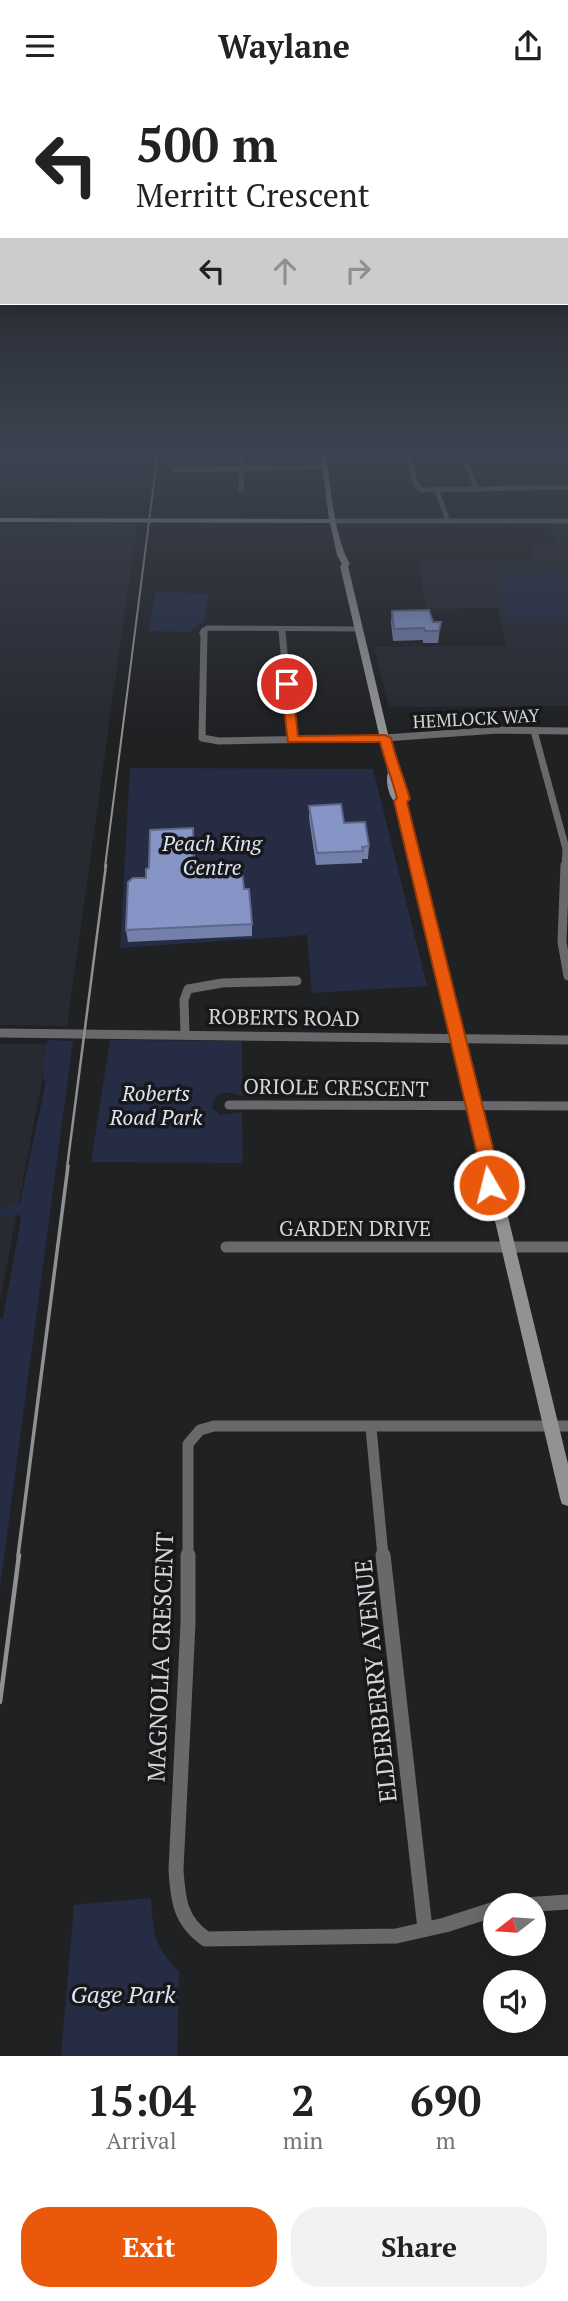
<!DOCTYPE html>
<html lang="en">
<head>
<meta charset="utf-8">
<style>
  body { margin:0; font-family:"PT Serif",serif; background:#f2f2f2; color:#222; height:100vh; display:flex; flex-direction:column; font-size:26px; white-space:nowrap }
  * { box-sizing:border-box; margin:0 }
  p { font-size:23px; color:#767676 }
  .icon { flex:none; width:38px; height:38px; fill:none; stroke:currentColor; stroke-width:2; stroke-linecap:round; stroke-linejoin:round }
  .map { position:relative; height:1965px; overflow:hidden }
  .side { display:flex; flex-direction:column; background:#fff; flex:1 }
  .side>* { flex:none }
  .hud { position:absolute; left:0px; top:0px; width:569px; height:214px; box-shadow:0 4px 18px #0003; background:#fff; color:#222; overflow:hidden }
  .needle { width:46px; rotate:253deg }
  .tools { position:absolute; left:483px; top:1802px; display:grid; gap:14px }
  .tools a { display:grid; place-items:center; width:63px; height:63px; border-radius:50%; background:#fff; box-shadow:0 4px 18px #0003; font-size:35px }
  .pin { position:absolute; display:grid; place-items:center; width:60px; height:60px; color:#fff; margin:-30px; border:4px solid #fff; border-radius:50%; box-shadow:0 2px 7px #0007 }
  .me { position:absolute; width:77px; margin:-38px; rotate:352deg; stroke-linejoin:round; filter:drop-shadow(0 0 5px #0008) }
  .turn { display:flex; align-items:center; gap:24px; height:147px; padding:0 21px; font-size:32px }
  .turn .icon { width:91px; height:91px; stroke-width:2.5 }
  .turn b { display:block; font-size:49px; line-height:60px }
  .lanes { display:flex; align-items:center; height:66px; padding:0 21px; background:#0003; justify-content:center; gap:35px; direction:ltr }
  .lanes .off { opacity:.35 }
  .eta { display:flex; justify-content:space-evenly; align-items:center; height:119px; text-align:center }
  .eta b { font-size:42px; font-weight:700; line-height:49px }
  .action { display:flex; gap:14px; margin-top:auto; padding:14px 21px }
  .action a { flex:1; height:80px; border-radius:28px; background:#ea580c; color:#fff; font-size:28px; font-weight:700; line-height:80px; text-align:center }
  .action a+a { background:#f2f2f2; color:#222 }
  header { display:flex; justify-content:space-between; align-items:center; height:91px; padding:0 21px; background:#fff; font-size:32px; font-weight:700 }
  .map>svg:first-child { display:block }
  .built { fill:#282a32 }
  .green { fill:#252c44 }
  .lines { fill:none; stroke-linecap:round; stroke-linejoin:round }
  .street-far4 { stroke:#69696b; stroke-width:5 }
  .street-far3 { stroke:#69696b; stroke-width:7 }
  .street-far2 { stroke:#69696b; stroke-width:9 }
  .street-far1 { stroke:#69696b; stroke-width:11 }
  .street { stroke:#69696b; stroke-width:15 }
  .secondary { fill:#929294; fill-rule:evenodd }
  .rail-far3 { stroke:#8f9092; stroke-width:2 }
  .rail-far2 { stroke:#8f9092; stroke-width:2.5 }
  .rail-far1 { stroke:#8f9092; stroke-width:3.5 }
  .rail { stroke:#8f9092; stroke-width:4.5 }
  .wall { fill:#7380aa }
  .building { fill:#8695c6; stroke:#5e688b; stroke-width:2 }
  .route { fill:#ea580c; stroke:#983908; stroke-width:2 }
  .labels { text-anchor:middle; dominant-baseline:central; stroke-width:7; stroke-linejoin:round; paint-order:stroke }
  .far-street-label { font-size:18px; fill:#d4d5d6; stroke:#17181a }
  .park-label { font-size:21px; font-style:italic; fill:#dfe4f3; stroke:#17181a }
  .street-label { font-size:21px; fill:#d4d5d6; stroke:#17181a }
  .near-street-label { font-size:24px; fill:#d4d5d6; stroke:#17181a }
  .near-park-label { font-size:24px; font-style:italic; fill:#dfe4f3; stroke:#17181a }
</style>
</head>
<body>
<header><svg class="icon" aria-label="menu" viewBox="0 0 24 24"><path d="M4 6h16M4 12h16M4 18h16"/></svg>Waylane<svg class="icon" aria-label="share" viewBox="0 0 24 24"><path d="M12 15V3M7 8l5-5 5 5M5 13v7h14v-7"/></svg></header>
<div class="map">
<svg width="568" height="1965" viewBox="0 0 568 1965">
  <rect width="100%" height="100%" fill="#202123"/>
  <g class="built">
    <polygon points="7,360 143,360 151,398 0,397 0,372"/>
    <polygon points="0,432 137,433 67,935 0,934"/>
    <polygon points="548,432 568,432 568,615 389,616 374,556 506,555 498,517 426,518 419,469 534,468 531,454 556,455"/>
    <polygon points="0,953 49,953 0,1210"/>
  </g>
  <g class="green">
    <polygon points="568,480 568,528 507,528 497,483"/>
    <polygon points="156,500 208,503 204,531 193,537 192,541 148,540"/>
    <polygon points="130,677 373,678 427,895 312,902 307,844 120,857"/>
    <polygon points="49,949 73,950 0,1497 0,1228 3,1227 21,1128 19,1124 0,1124 0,1117 20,1112 46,990 43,989 46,951"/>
    <path d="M110,949L242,950V1005C227,1000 214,999 212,1017L220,1024L242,1021L243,1072L91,1071Z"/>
    <path d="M151,1807C154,1845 153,1853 179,1881L177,1965H61L74,1814Z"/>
  </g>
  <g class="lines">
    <g class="street-far4">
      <polyline points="408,360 415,393 422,399 568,396"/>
      <polyline points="462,360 476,397"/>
      <polyline points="466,370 568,369"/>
      <polyline points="175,379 325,376"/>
      <polyline points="241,398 242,360"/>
      <polyline points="437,400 448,430"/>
      <polyline points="333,430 568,430"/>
      <polyline points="282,538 282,542"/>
      <polyline points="202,542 207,537 359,538"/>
    </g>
    <g class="street-far3">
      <polyline points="204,540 202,647 219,650 385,647 497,639 568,640"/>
      <polyline points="282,540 292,648"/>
      <polyline points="534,640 566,758 565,776"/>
    </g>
    <g class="street-far2">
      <polyline points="565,774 562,851 568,885"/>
      <polyline points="0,942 568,949"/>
      <polyline points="185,942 184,909 188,898 222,892 297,890"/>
      <polyline points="229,1014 568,1015"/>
    </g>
    <g class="street-far1">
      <polyline points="226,1156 568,1156"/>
      <polyline points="371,1337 383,1465"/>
      <polyline points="188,1465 188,1353 200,1339 214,1335 568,1335"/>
    </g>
    <g class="street">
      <path d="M188,1464V1532L176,1779C178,1809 180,1830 206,1848L396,1845L445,1834L495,1818"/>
      <polyline points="383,1464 425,1838"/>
      <polyline points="507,1815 568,1811"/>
    </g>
    <path class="secondary" d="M320,360H326C331,394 333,443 350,473L348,475L397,681L403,686L396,688L400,706L405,710L479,1015L503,1094L501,1097L568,1373V1415L562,1413L560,1407L487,1096L489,1093L467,1015L396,712C389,707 385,690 388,682L340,475L342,473L337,464L330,432L0,431V427L329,428Z"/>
    <polyline class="rail-far3" points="105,776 158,360"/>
    <polyline class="rail-far2" points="67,1077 106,774"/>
    <polyline class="rail-far1" points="18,1465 68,1075"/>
    <polyline class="rail" points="0,1611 19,1464"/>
  </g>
  <g class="wall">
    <polygon points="392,520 433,531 441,531 438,552 423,552 423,549 393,550 391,532"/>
    <polygon points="309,715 344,732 369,755 368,768 362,768 362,772 316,774 309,727"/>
    <polygon points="194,750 195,784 244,798 252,833 252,845 128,851 126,839 146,787"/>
  </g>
  <g class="building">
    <polygon points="429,519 433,531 441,531 439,540 425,540 424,537 394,538 392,520"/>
    <polygon points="341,713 344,732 365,731 369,755 362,756 363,760 317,762 309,715"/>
    <polygon points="193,737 194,784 242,781 244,798 249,798 252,833 126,839 128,791 133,787 146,787 146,778 149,777 150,739"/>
  </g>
  <linearGradient id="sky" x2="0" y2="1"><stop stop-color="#121213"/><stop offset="0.57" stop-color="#3c4350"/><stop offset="1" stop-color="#3c4350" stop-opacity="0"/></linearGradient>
  <rect width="568" height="635" fill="url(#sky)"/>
  <path class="route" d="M287,589L292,593L298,645L385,644L391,647C396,669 404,687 410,708L407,711L497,1073L494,1078L498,1094L495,1099L489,1101L483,1099L476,1077L479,1071L394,710L397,707C392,687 385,671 380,651H288L281,593Z"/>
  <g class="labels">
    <g class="far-street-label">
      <text transform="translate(476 627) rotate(-3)">HEMLOCK WAY</text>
    </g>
    <g class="park-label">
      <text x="212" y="752">Peach King<tspan x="212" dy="24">Centre</tspan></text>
      <text x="156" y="1002">Roberts<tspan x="156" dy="24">Road Park</tspan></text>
    </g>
    <g class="street-label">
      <text transform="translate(284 926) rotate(1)">ROBERTS ROAD</text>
      <text transform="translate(336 996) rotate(1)">ORIOLE CRESCENT</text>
      <text x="355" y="1137">GARDEN DRIVE</text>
    </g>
    <g class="near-street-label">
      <text transform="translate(160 1566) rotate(-88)">MAGNOLIA CRESCENT</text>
      <text transform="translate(375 1590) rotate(-96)">ELDERBERRY AVENUE</text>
    </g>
    <g class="near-park-label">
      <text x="123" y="1903">Gage Park</text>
    </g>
  </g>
</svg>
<div class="tools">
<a><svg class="needle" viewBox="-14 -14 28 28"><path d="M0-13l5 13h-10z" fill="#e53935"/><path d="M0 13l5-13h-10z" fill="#767676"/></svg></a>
<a><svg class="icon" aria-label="sound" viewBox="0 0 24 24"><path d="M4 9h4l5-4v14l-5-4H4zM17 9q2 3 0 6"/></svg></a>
</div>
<div class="pin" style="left:287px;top:593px;background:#d93025"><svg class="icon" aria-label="arrive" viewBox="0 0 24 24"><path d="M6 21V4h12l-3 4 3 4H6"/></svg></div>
<svg class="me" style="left:489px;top:1094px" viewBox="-20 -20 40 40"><circle r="17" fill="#ea580c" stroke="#fff" stroke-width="3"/><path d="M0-11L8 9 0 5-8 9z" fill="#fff"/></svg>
<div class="hud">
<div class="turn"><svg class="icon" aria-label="left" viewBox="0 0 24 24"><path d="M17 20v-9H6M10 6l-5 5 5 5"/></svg><div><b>500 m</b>Merritt Crescent</div></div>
<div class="lanes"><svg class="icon" aria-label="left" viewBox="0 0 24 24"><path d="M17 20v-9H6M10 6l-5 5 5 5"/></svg><svg class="icon off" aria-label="ahead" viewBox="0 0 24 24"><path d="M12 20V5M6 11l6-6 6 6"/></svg><svg class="icon off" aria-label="right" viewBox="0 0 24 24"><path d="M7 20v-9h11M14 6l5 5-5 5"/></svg></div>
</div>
</div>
<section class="side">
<div class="eta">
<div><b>15:04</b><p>Arrival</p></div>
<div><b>2</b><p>min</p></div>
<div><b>690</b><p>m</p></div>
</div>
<div class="action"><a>Exit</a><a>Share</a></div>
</section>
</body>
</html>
